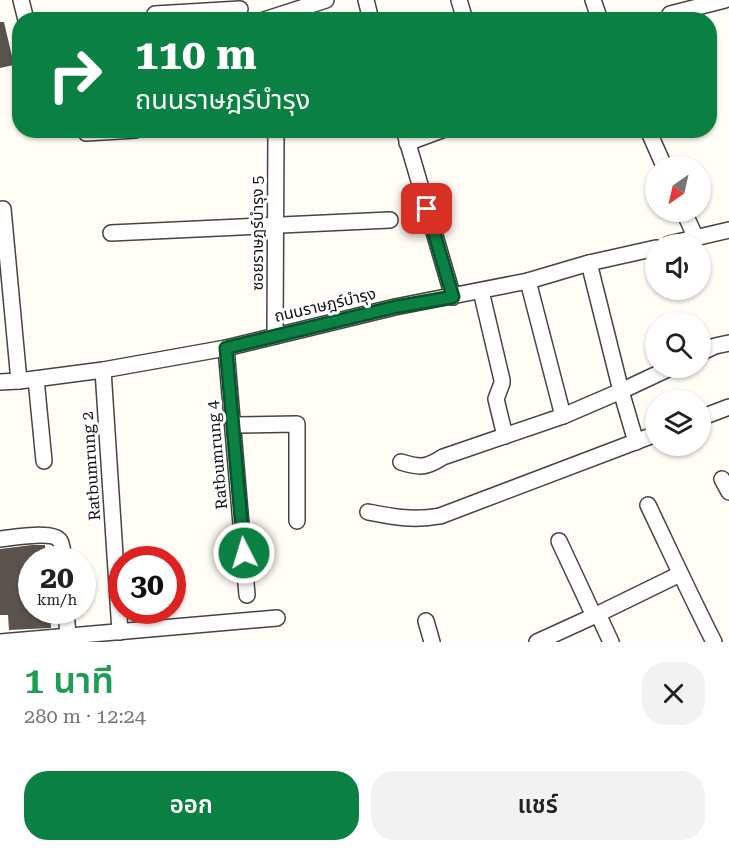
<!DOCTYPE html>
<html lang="th">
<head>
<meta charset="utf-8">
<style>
  body { margin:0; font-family:"Roboto Serif","Noto Sans Thai",serif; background:#f2f2f2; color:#202124; height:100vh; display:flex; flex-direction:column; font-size:22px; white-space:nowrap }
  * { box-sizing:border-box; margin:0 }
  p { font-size:20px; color:#757577 }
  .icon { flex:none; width:33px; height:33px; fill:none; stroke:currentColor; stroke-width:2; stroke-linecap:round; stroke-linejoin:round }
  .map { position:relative; height:642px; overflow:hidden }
  .drawer { display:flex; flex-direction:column; background:#fff; flex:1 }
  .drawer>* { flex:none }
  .guide { position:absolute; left:12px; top:12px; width:705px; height:126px; border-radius:24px; box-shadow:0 2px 4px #0004; background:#0b8043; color:#fff; overflow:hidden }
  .needle { width:39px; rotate:214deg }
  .fabs { position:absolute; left:645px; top:156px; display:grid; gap:12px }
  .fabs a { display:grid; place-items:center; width:66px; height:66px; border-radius:50%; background:#fff; box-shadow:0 2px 4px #0004; font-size:30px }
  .speed { position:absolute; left:18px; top:546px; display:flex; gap:12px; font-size:30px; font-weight:700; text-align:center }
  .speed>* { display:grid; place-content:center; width:78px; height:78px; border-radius:50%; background:#fff; box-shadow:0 2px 4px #0004; line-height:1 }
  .speed small { font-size:15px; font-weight:400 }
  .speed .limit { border:9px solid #d22; background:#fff; color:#111 }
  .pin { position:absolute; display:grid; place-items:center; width:51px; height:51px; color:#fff; margin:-26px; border-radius:12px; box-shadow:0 3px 9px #0006 }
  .me { position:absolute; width:66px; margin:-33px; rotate:355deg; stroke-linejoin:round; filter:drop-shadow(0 0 4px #0008) }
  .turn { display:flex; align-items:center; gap:21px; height:126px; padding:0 24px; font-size:27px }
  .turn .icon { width:78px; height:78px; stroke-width:2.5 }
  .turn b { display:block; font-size:42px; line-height:51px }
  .round { display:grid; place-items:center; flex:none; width:63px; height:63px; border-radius:24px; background:#f2f2f2 }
  .headline { display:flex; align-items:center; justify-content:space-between; height:102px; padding:0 24px }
  h1 { font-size:36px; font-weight:600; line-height:45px; color:#1e9e55 }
  .action { display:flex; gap:12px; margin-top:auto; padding:12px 24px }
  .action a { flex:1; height:69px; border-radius:24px; background:#0b8043; color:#fff; font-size:24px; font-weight:600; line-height:69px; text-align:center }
  .action a+a { background:#f2f2f2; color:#202124 }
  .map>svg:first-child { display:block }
  .building { fill:#5a524d }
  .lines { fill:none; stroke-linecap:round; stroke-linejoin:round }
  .minor-casing { stroke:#444; stroke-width:18 }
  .minor { stroke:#fff; stroke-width:15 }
  .route-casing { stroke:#07532c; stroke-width:15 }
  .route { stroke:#0b8043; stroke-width:10 }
  .labels { text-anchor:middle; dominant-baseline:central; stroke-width:6; stroke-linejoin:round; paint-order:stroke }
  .street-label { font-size:16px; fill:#111; stroke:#fff }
</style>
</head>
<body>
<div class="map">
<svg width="729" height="642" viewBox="0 0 729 642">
  <rect width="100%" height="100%" fill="#fffdf5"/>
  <g class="building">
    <polygon points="0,22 4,22 14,65 0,68"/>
    <polygon points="32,545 45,545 46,560 32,560 32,610 50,610 51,628 9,630 8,615 0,615 0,549"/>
  </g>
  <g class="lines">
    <g class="minor-casing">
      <g id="minor">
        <polyline points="21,0 26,20"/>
        <polyline points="366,0 371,20"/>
        <polyline points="459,0 465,20"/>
        <polyline points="593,0 600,20"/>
        <polyline points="155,14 240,9"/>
        <polyline points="670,14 725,0"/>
        <polyline points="264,20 326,0"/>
        <polyline points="404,130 453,297"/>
        <polyline points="648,130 664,166"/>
        <polyline points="86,133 136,130"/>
        <polyline points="407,143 442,130"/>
        <polyline points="3,209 19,381"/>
        <polyline points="684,212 696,238"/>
        <polyline points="111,233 390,220"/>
        <polyline points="669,244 729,230"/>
        <polyline points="589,263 621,391 636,442"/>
        <polyline points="528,281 563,416"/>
        <polyline points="481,291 502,380 502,383 496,399 505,436"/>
        <polyline points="275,336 276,130"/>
        <polyline points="226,348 247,595"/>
        <polyline points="700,353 715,346 729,343"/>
        <polyline points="103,370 120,632"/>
        <polyline points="36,379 44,461"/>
        <polyline points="0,382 19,381 103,370 226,348 395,307 528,281 589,263 656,248"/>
        <polyline points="700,418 729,407"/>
        <polyline points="233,425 297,424 297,521"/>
        <path d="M401,462C420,468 426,468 443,457L563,416L621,391L670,368"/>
        <polyline points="722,479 729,492"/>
        <path d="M648,505C670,551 691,597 714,642"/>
        <path d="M368,512C394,517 413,521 440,516L656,434"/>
        <path d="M0,539C12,538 53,530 60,541C63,546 63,554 63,560"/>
        <polyline points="559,541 594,616"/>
        <polyline points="66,610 68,636"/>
        <polyline points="598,614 611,642"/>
        <polyline points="426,621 432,642"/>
        <polyline points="0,642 277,618"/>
        <polyline points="537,642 594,616 680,574"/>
      </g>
    </g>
    <use href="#minor" class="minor"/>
  </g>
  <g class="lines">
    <g class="route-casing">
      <polyline id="route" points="244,553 226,348 395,307 453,297 427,209"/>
    </g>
    <use href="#route" class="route"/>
  </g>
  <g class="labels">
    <g class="street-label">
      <text transform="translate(257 233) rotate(-90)">ซอยราษฎร์บำรุง 5</text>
      <text transform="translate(325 305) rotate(-13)">ถนนราษฎร์บำรุง</text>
      <text transform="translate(217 455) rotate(-95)">Ratbumrung 4</text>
      <text transform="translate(91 466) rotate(-94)">Ratbumrung 2</text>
    </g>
  </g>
</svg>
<div class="fabs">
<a><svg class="needle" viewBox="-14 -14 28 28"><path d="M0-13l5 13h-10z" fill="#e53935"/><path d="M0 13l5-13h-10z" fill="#757577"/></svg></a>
<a><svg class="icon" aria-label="sound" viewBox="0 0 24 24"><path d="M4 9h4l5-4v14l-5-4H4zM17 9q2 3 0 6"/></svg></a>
<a><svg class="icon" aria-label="search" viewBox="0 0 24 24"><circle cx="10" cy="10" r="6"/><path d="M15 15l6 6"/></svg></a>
<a><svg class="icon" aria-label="layers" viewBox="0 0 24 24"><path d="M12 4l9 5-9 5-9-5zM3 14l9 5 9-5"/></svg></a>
</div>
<div class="speed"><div>20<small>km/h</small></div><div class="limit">30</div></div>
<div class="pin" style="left:427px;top:209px;background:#d93025"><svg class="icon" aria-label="arrive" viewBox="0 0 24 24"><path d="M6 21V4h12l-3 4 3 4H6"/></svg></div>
<svg class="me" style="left:244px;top:553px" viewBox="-20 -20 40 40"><circle r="17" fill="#0b8043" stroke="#fff" stroke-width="3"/><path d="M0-11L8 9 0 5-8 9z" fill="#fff"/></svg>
<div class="guide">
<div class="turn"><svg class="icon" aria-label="right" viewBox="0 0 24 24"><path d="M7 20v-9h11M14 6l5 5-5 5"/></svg><div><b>110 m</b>ถนนราษฎร์บำรุง</div></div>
</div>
</div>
<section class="drawer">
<div class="headline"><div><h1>1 นาที</h1><p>280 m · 12:24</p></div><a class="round"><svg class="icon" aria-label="close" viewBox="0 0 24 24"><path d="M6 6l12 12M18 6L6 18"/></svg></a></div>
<div class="action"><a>ออก</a><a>แชร์</a></div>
</section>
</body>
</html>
